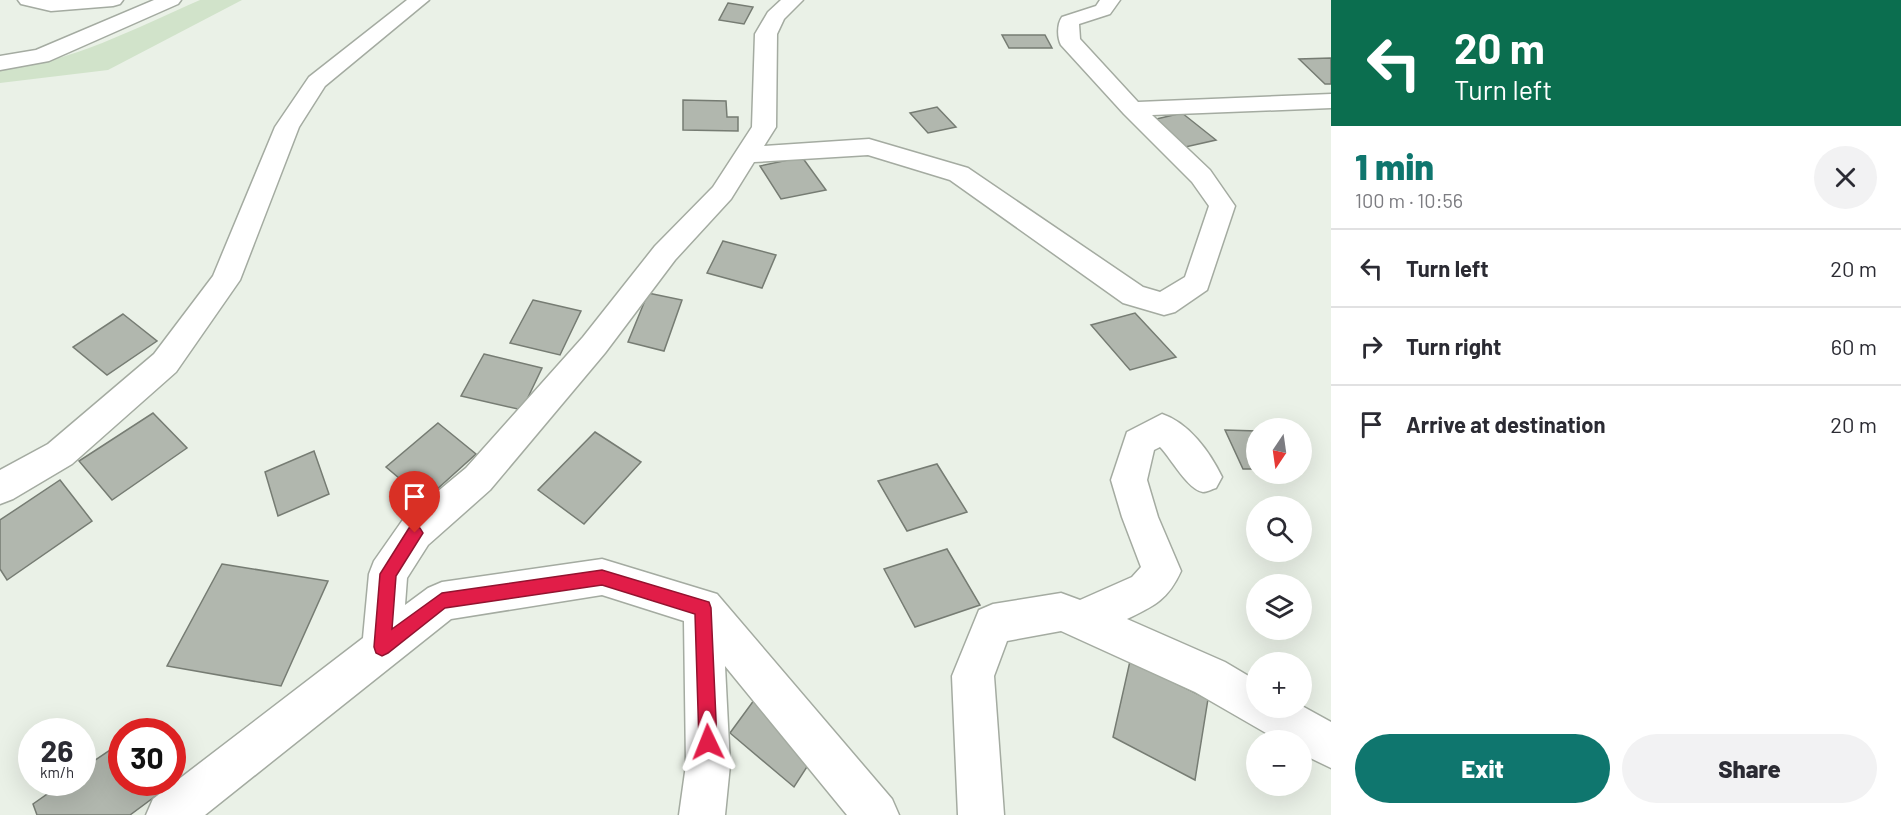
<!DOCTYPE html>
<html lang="en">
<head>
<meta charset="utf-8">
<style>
  body { margin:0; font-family:Barlow,sans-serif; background:#f2f2f3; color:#2b2b33; height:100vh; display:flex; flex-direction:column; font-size:22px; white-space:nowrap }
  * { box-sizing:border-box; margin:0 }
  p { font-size:20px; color:#7c7c81 }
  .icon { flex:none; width:33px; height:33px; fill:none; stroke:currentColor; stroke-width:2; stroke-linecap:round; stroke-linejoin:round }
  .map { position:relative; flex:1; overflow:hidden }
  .panel { display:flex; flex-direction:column; background:#fff; width:570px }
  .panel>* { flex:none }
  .guide { background:#0b6e4f; color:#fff; overflow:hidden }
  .needle { width:39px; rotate:193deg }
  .controls { position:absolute; left:1246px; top:418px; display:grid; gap:12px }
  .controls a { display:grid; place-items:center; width:66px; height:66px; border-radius:50%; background:#fff; box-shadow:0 6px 24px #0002; font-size:30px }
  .speed { position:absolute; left:18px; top:718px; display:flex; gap:12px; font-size:30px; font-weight:700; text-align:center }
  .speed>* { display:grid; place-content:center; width:78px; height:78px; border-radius:50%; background:#fff; box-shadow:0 6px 24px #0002; line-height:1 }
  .speed small { font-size:15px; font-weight:400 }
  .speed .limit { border:9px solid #d22; background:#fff; color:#111 }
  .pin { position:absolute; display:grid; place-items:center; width:51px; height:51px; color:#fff; margin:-62px -26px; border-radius:50% 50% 50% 0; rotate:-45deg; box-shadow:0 0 6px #0007 }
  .pin .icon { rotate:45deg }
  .me { position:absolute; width:66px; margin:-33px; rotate:358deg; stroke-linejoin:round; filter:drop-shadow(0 0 4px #0008) }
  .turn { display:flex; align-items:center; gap:21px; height:126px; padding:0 24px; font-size:27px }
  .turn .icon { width:78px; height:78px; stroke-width:2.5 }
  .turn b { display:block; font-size:42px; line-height:51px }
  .round { display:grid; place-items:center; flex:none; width:63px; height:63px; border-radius:32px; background:#f2f2f3 }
  .overview { display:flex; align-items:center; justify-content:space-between; height:102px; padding:0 24px }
  h1 { font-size:36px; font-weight:800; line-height:45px; color:#0f766e }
  .primary-button { display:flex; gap:12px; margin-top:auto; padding:12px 24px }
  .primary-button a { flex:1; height:69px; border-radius:36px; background:#0f766e; color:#fff; font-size:24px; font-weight:800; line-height:69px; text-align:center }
  .primary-button a+a { background:#f2f2f3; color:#2b2b33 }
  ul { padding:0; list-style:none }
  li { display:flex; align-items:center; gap:18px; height:78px; padding:0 24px; border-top:2px solid #e1e1e2 }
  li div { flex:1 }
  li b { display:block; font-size:22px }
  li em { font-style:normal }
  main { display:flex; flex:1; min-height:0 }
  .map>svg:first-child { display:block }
  .green { fill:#d1e3ca }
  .building { fill:#b1b7ae; stroke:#767c73; stroke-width:1.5 }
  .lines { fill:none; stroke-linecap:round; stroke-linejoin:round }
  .minor-casing { stroke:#a4aba1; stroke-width:3 }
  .minor { fill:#fff; fill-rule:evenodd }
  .route { fill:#e11d48; stroke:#92132f; stroke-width:1.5 }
</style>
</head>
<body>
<main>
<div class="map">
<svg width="1331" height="815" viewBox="0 0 1331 815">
  <rect width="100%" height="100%" fill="#eaf1e7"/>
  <path class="green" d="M200,0H242L108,70L0,83V70C70,63 136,28 200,0Z"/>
  <g class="building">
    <polygon points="728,3 753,7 744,24 719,20"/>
    <polygon points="1002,35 1045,35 1052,48 1009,48"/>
    <polygon points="1331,58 1331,84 1325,84 1299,59"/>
    <polygon points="683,100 726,101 727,117 738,117 738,131 683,130"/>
    <polygon points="937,107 956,127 928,133 910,113"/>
    <polygon points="1182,113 1216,140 1181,148 1148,121"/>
    <polygon points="802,157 826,190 781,199 760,166"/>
    <polygon points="723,241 776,255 762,288 707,273"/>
    <polygon points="648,293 682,300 664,351 628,342"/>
    <polygon points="533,300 581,311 560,355 510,343"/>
    <polygon points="1135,313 1176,357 1130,370 1091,325"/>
    <polygon points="123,314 157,341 107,375 73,347"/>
    <polygon points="484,354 542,368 522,410 461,396"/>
    <polygon points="153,413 187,448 112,500 79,461"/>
    <polygon points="438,423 476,454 425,500 386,467"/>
    <polygon points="1225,430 1257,431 1257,469 1243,469"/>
    <polygon points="595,432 641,462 584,524 538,490"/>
    <polygon points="314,451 329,494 278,516 265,472"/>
    <polygon points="937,464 967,512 907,531 878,481"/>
    <polygon points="60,480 92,521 7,580 0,569 0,520"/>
    <polygon points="947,549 980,605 915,627 884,569"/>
    <polygon points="222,564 328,581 281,686 167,666"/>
    <polygon points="1130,661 1208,699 1195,780 1113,737"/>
    <polygon points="768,681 830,731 794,787 730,733"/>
    <polygon points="122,742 122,783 157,783 161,792 130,815 37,815 33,804 63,783 82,783 82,769"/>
  </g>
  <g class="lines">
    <g class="minor-casing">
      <g id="minor">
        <polygon points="18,0 123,0 120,4 113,6 51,11 21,4"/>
        <polygon points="154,0 181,0 178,4 49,61 0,70 0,56 36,50"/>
        <polygon points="407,0 429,0 325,86 299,127 240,280 176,372 72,464 13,499 0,504 0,470 48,444 154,354 213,276 275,127 309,77"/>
        <path d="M781,0H803L784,19L777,34L776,127L764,146L869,139L968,168L1143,287L1160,292L1185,277L1209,206L1192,182L1124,114L1061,45C1057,37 1057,24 1062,17L1096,6L1100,0H1120L1110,14L1079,24L1080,39L1138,102L1331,94V108L1152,115L1210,170L1235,206L1207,290L1175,312L1164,315L1123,303L950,180L868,155L754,162L731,199L675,260L605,353L490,490L428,545L407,578L405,605L428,588L442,582L602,559L717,594L892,799L899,815H847L725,666L730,765L725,815H679L686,765L684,621L602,595L451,619L205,815H146L153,799L363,638L369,574L374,561L402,521L466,468L583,337L655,246L713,187L752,127L755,34L768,12Z"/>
        <path d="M1162,414C1189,423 1210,452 1222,477L1216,488C1212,489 1207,492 1203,492C1188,490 1171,458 1160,447L1154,450L1147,480L1158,517L1181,571C1168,600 1154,606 1127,619L1225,662L1257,681V708H1302V706L1331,722V768L1302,754V741H1280L1195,692L1061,631L1007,641L994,676L1004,815H958L952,676L979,610L993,604L1061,593L1080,600L1132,577L1141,567L1122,517L1111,480L1127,432Z"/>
      </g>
    </g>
    <use href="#minor" class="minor"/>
  </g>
  <polygon class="route" points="415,526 420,528 423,533 396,576 392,629 442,593 602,570 709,602 711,608 717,742 714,749 708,752 701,749 699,742 695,614 602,585 445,608 388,653 382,656 376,653 374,647 380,574 409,528"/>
</svg>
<div class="controls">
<a><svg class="needle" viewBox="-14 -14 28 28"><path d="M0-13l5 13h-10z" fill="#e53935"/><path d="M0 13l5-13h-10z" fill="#7c7c81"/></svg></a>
<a><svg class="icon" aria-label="search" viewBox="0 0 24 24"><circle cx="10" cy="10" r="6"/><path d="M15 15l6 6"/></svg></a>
<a><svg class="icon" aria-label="layers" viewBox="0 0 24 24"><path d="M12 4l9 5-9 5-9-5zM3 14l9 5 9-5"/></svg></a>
<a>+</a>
<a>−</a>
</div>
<div class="speed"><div>26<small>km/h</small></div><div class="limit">30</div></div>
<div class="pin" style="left:415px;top:533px;background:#d93025"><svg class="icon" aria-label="arrive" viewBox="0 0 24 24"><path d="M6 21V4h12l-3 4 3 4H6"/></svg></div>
<svg class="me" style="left:708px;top:742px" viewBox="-20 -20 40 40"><path d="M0-17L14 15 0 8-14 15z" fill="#e11d48" stroke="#fff" stroke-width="4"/></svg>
</div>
<section class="panel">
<div class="guide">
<div class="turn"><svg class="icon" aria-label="left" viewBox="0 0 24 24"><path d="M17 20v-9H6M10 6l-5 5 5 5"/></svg><div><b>20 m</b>Turn left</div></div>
</div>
<div class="overview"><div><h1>1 min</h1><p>100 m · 10:56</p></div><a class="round"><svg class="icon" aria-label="close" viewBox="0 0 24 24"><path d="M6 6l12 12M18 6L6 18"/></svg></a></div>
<ul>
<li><svg class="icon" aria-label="left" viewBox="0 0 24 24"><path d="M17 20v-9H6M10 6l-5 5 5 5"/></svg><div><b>Turn left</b></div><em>20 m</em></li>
<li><svg class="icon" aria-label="right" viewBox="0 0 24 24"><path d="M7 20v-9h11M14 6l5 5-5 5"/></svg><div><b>Turn right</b></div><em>60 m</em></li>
<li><svg class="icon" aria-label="arrive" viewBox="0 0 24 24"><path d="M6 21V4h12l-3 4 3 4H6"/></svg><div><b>Arrive at destination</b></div><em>20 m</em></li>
</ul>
<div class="primary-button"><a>Exit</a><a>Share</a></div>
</section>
</main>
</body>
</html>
